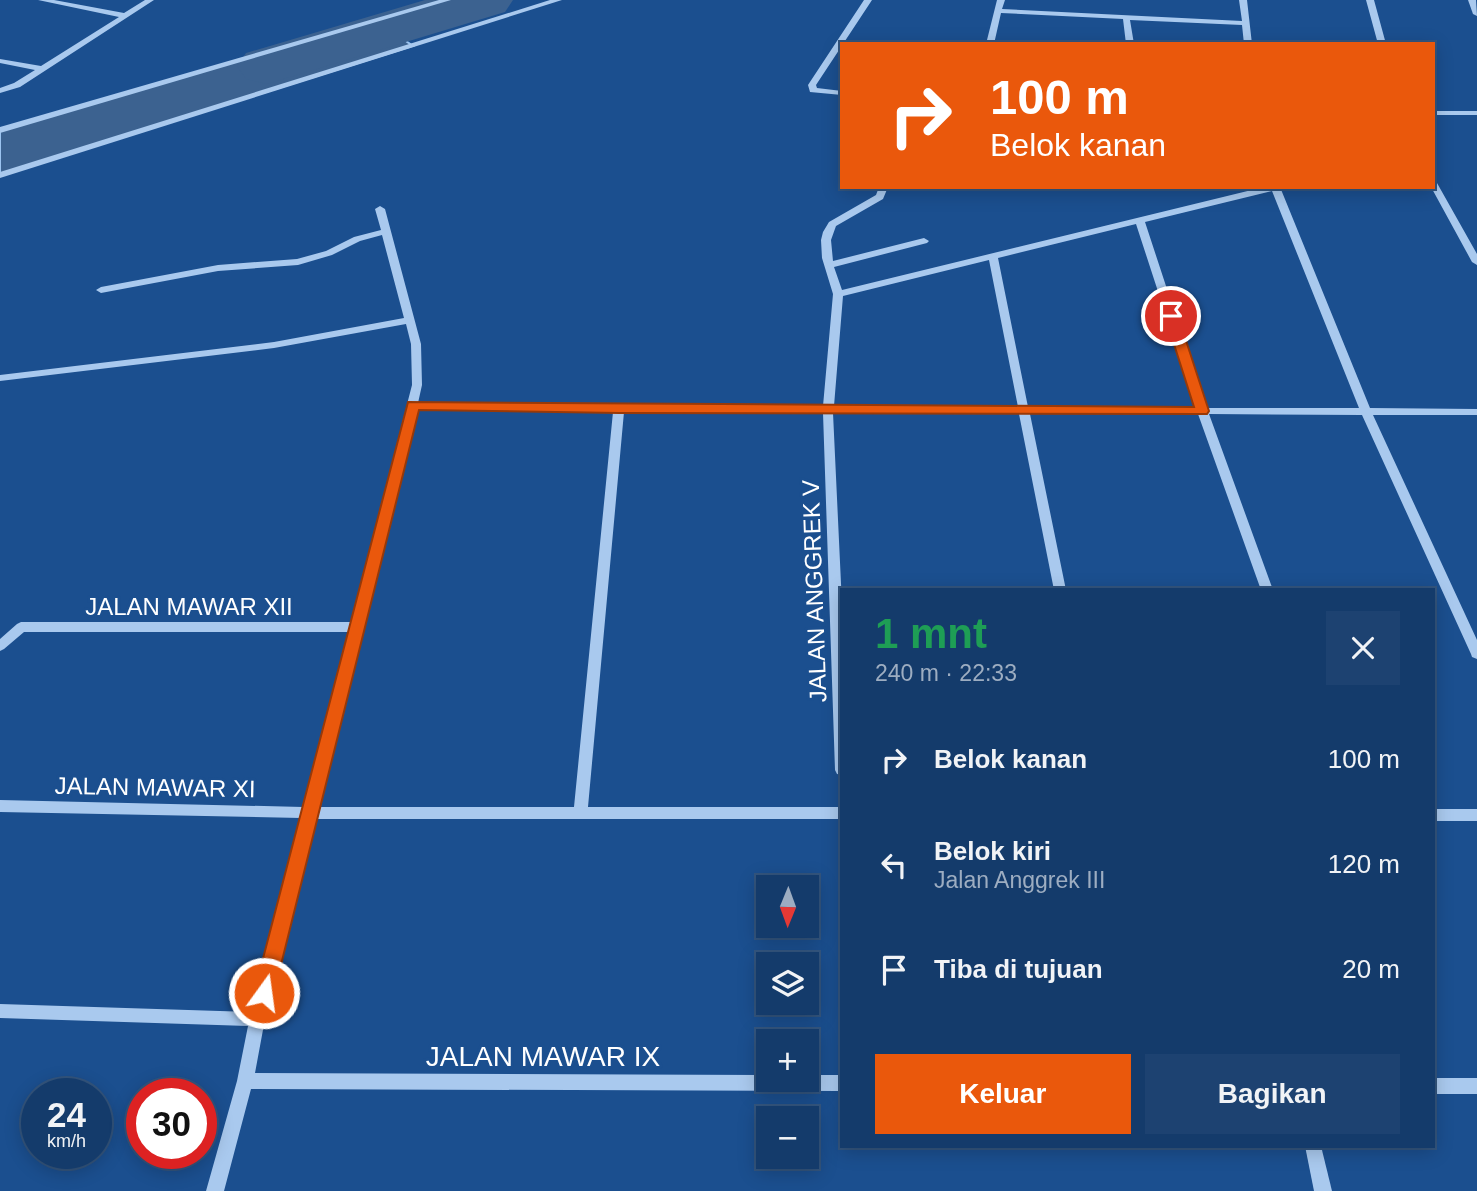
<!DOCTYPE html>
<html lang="id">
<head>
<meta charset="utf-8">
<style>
  body { margin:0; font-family:Arial,sans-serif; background:#1d4271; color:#f1f3f6; height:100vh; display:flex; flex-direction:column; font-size:26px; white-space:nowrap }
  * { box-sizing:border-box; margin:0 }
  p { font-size:23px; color:#9dadc1 }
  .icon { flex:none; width:38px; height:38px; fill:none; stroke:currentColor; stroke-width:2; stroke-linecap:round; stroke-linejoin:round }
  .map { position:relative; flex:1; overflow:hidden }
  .details { position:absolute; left:840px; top:588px; width:595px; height:560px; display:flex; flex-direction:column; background:#143b6b; border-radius:0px; box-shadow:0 4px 18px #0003,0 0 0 2px #33557e }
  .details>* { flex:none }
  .guide { position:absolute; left:840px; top:42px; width:595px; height:147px; border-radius:0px; box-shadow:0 4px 18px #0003,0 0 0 2px #33557e; background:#ea580c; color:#fff; overflow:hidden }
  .needle { width:46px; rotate:181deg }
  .controls { position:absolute; left:756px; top:875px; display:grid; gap:14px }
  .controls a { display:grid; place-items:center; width:63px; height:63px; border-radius:0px; background:#143b6b; box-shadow:0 4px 18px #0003,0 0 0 2px #33557e; font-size:35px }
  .speed { position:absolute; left:21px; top:1078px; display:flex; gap:14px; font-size:35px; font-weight:700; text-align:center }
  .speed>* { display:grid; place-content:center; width:91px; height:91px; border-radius:50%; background:#143b6b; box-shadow:0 4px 18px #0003,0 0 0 2px #33557e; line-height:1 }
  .speed small { font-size:18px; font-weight:400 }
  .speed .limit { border:10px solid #d22; background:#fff; color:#111 }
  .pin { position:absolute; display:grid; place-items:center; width:60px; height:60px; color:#fff; margin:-30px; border:4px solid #fff; border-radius:50%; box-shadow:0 2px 7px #0007 }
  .me { position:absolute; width:77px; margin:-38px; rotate:14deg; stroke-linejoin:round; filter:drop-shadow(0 0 5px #0008) }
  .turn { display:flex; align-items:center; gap:24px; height:147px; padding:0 35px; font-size:32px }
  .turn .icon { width:91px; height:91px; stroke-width:2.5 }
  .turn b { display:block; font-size:49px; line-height:60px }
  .round { display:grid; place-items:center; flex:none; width:74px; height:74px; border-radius:0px; background:#1d4271 }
  .headline { display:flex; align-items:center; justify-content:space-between; height:119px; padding:0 35px }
  h1 { font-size:42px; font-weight:800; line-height:52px; color:#1e9e55 }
  .primary-button { display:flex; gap:14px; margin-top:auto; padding:14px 35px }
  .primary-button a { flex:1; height:80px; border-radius:0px; background:#ea580c; color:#fff; font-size:28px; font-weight:800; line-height:80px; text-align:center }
  .primary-button a+a { background:#1d4271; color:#f1f3f6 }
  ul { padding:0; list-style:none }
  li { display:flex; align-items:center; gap:21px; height:105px; padding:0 35px }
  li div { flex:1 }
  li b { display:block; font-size:26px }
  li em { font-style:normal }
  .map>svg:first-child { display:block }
  .water { fill:#3c6290; stroke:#9cc4f0; stroke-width:2 }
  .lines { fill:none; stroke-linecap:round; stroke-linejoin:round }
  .river { fill:#3c6290; fill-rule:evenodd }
  .minor { fill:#a9c9ee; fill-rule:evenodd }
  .route { fill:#ea580c; stroke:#983908; stroke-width:2 }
  .labels { text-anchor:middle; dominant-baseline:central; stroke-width:6; stroke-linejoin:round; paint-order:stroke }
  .street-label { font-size:24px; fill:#fff; stroke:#1b4f8f }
  .near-street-label { font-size:28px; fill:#fff; stroke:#1b4f8f }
</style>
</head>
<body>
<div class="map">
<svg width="1477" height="1191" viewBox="0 0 1477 1191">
  <rect width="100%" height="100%" fill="#1b4f8f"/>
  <polygon class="water" points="375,20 413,46 0,175 0,130"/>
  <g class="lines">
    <polygon class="river" points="425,0 513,0 505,12 267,84 246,79 237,66 246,53"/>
    <g class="minor">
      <polygon points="38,0 54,0 124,13 145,0 154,0 20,87 0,93 0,88 14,83 35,70 0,63 0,59 41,66 119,17"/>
      <polygon points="439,0 451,0 0,133 0,127"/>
      <polygon points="550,0 562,0 0,178 0,172"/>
      <polygon points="864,0 872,0 816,85 817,88 842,91 842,95 810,92 808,85"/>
      <polygon points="997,0 1005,0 1002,9 1242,21 1239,0 1247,0 1252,44 1244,44 1242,25 1130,20 1134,44 1126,44 1123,19 1001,13 994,44 986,44"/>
      <polygon points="1366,0 1374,0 1386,44 1378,44"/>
      <polygon points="1468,0 1476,0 1477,16 1473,14"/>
      <rect x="1433" y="111" width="44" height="4"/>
      <polygon points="1433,180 1437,183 1477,254 1477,265 1472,262 1431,187 1433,187"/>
      <path d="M879,187H888L883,199L836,226L831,240L833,261L924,238L929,241L927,243L834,267L842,290L1264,187H1280L1370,408L1477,409V415H1373L1477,640V659L1472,657L1471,654L1362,415L1209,414L1273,590H1261L1198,414H1030L1066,590H1054L1019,414L833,413L842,605V775L837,774L835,770L823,413L624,412L588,807H842V819H315L265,1019L255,1073L768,1075V1080H807V1075H842V1091L251,1089L224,1191H206L237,1081L248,1026L0,1018V1004L251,1012L301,818L0,812V800L303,807L349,632H24L4,649L0,651V639L17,624L21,622H351L412,385L411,344L406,324L274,348L0,381V375L274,342L404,318L382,235L360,241L332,255L298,265L218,271L101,293L96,290L101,287L218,265L297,259L326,251L354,237L381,230L375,209L380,206L385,209L421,344L422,385L418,403L823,406L833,294L822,258L821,240L823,232L829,222L876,195ZM1272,191L1359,408H1206L1145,222ZM1136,224L1196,408L1028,407L998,258ZM989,260L1018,407L834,406L843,296ZM416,409L613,412L574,807H317Z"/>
      <rect x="1433" y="809" width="44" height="12"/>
      <rect x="1433" y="1078" width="44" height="16"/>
      <polygon points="1305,1146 1321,1146 1332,1191 1314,1191"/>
    </g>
  </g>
  <polygon class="route" points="1171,313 1178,316 1209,411 1207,414 619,413 419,410 274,993 271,999 264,1002 257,999 254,993 408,402 1194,407 1165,316"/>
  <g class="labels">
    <g class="street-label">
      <text transform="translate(814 591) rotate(-92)">JALAN ANGGREK V</text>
      <text x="189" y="606">JALAN MAWAR XII</text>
      <text transform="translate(155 787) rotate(1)">JALAN MAWAR XI</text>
    </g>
    <g class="near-street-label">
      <text x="543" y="1056">JALAN MAWAR IX</text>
    </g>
  </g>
</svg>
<div class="controls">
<a><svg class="needle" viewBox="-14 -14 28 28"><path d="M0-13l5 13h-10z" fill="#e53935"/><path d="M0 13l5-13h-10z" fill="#9dadc1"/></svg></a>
<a><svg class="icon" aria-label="layers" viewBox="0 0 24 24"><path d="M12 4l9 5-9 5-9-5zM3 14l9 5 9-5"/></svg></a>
<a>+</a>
<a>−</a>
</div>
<div class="speed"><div>24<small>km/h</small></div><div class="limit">30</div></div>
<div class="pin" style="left:1171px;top:316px;background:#d93025"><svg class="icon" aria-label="arrive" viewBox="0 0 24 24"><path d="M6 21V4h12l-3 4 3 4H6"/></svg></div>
<svg class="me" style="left:264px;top:993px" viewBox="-20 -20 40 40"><circle r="17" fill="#ea580c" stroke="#fff" stroke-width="3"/><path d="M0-11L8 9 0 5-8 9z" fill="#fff"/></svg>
<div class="guide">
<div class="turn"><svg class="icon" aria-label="right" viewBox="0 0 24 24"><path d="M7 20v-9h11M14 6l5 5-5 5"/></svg><div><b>100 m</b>Belok kanan</div></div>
</div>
<section class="details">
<div class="headline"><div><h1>1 mnt</h1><p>240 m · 22:33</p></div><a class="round"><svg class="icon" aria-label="close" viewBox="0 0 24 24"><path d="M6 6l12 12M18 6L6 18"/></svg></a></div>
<ul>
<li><svg class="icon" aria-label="right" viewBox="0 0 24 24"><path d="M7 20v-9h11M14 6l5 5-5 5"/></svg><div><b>Belok kanan</b></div><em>100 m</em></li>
<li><svg class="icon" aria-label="left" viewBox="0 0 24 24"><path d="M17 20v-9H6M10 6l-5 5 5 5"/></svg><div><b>Belok kiri</b><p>Jalan Anggrek III</p></div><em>120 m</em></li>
<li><svg class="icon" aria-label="arrive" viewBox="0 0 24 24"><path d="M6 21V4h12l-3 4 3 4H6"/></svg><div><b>Tiba di tujuan</b></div><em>20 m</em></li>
</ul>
<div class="primary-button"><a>Keluar</a><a>Bagikan</a></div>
</section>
</div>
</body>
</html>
